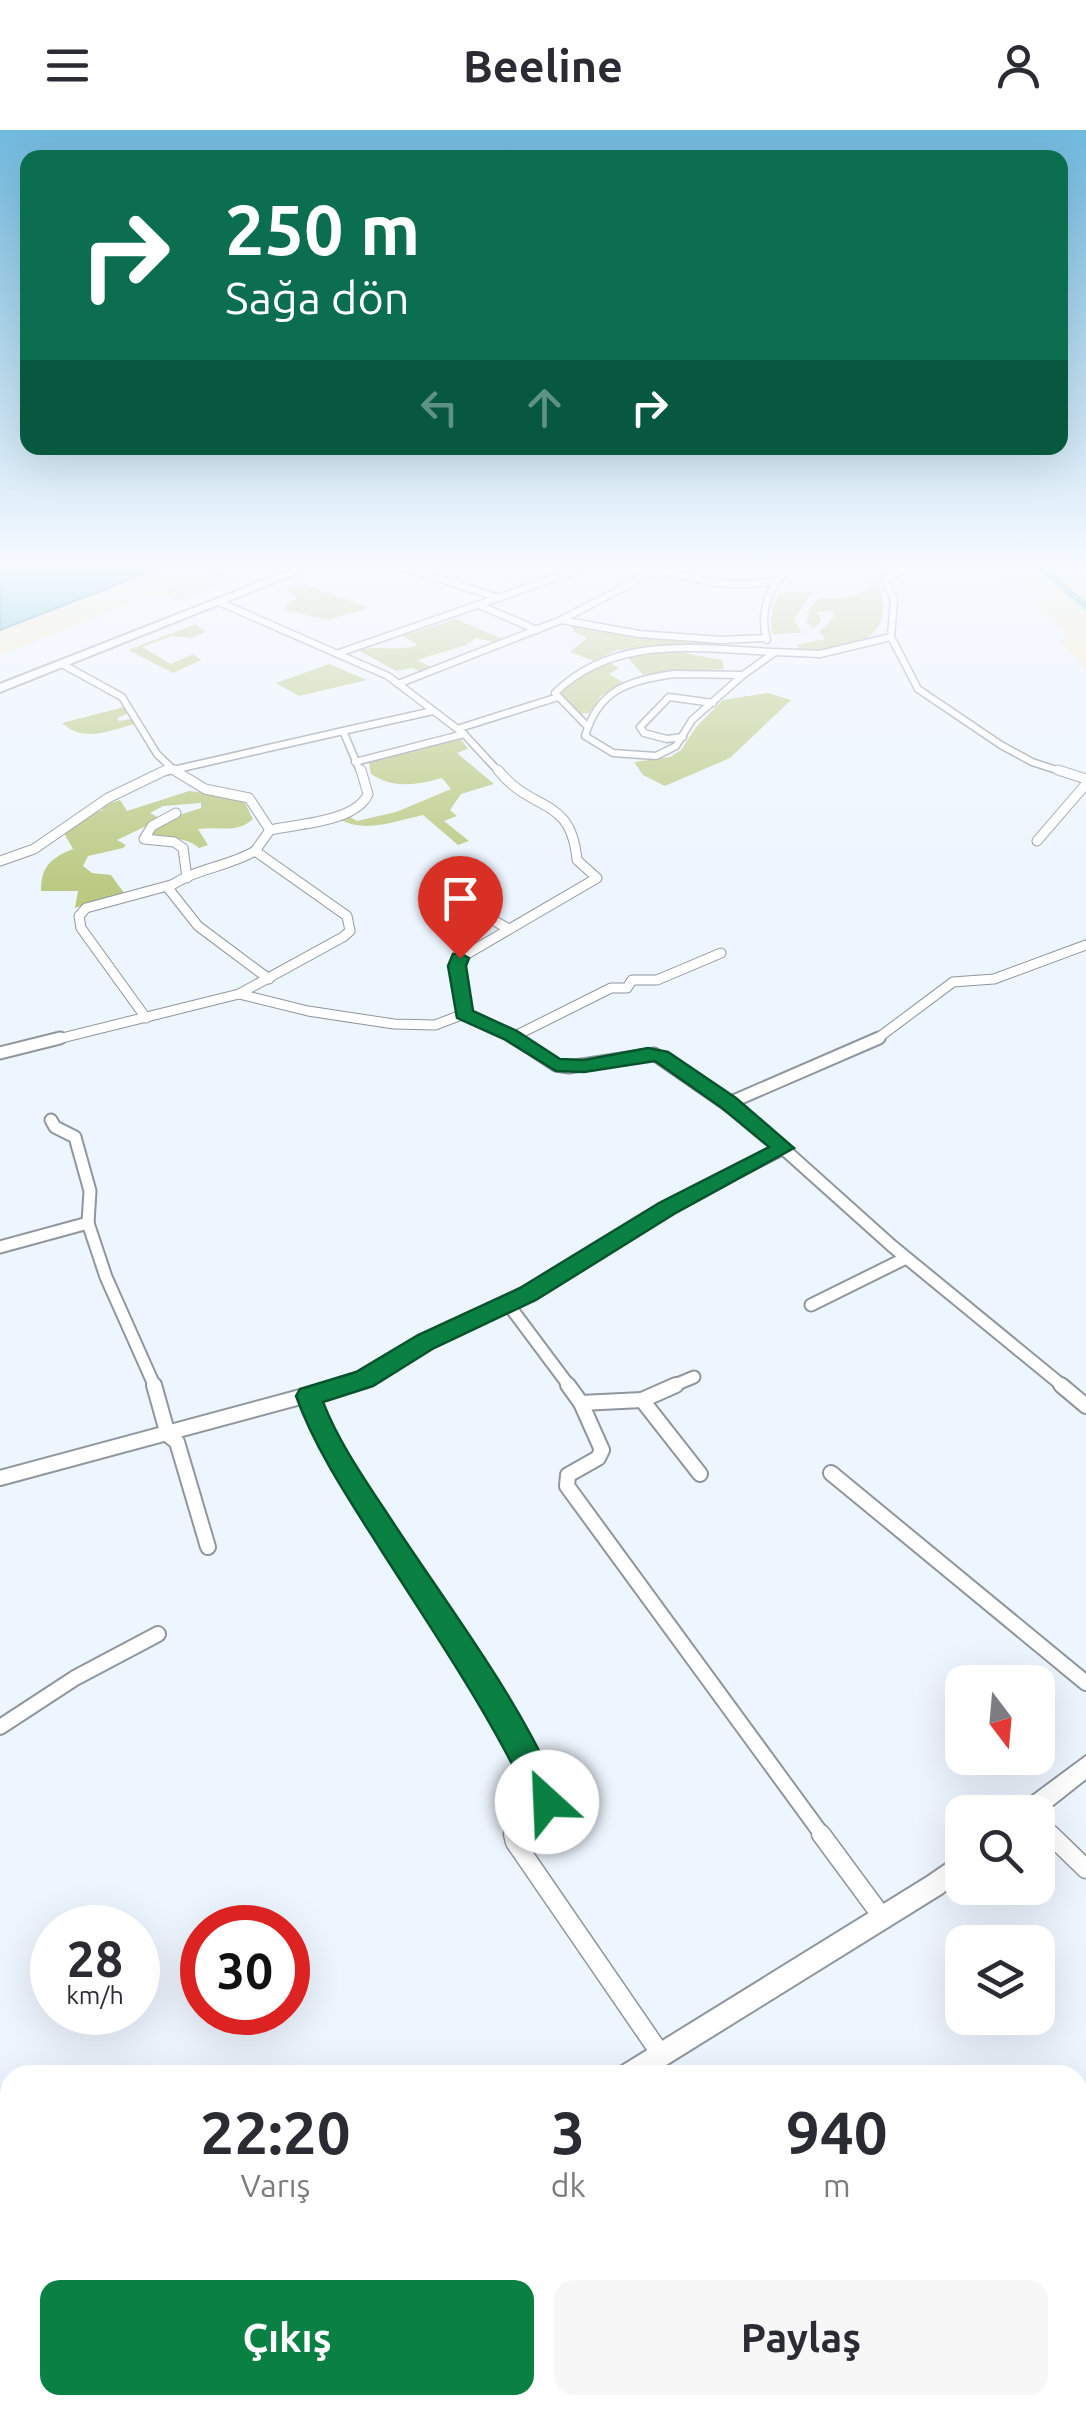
<!DOCTYPE html>
<html lang="tr">
<head>
<meta charset="utf-8">
<style>
  body { margin:0; font-family:Ubuntu,sans-serif; background:#f7f7f7; color:#2b2b33; height:100vh; display:flex; flex-direction:column; font-size:38px; white-space:nowrap }
  * { box-sizing:border-box; margin:0 }
  p { font-size:32px; color:#7c7c81 }
  .icon { flex:none; width:55px; height:55px; fill:none; stroke:currentColor; stroke-width:2; stroke-linecap:round; stroke-linejoin:round }
  .map { position:relative; flex:1; overflow:hidden }
  .details { position:absolute; left:0px; top:1935px; width:1088px; height:350px; display:flex; flex-direction:column; background:#fff; border-radius:30px 30px 0 0; box-shadow:0 10px 40px #0002 }
  .details>* { flex:none }
  .guide { position:absolute; left:20px; top:20px; width:1048px; height:305px; border-radius:20px; box-shadow:0 10px 40px #0002; background:#0b6e4f; color:#fff; overflow:hidden }
  .needle { width:65px; rotate:164deg }
  .controls { position:absolute; left:945px; top:1535px; display:grid; gap:20px }
  .controls a { display:grid; place-items:center; width:110px; height:110px; border-radius:20px; background:#fff; box-shadow:0 10px 40px #0002; font-size:50px }
  .speed { position:absolute; left:30px; top:1775px; display:flex; gap:20px; font-size:50px; font-weight:700; text-align:center }
  .speed>* { display:grid; place-content:center; width:130px; height:130px; border-radius:50%; background:#fff; box-shadow:0 10px 40px #0002; line-height:1 }
  .speed small { font-size:25px; font-weight:400 }
  .speed .limit { border:15px solid #d22; background:#fff; color:#111 }
  .pin { position:absolute; display:grid; place-items:center; width:85px; height:85px; color:#fff; margin:-102px -42px; border-radius:50% 50% 50% 0; rotate:-45deg; box-shadow:0 0 10px #0007 }
  .pin .icon { rotate:45deg }
  .me { position:absolute; width:110px; margin:-55px; rotate:335deg; stroke-linejoin:round; filter:drop-shadow(0 0 8px #0008) }
  .turn { display:flex; align-items:center; gap:35px; height:210px; padding:0 40px; font-size:45px }
  .turn .icon { width:130px; height:130px; stroke-width:2.5 }
  .turn b { display:block; font-size:70px; line-height:85px }
  .lanes { display:flex; align-items:center; height:95px; padding:0 40px; background:#0003; justify-content:center; gap:50px; direction:ltr }
  .lanes .off { opacity:.35 }
  .eta { display:flex; justify-content:space-evenly; align-items:center; height:170px; text-align:center }
  .eta b { font-size:60px; font-weight:600; line-height:70px }
  .action { display:flex; gap:20px; margin-top:auto; padding:20px 40px }
  .action a { flex:1; height:115px; border-radius:20px; background:#0b8043; color:#fff; font-size:40px; font-weight:600; line-height:115px; text-align:center }
  .action a+a { background:#f7f7f7; color:#2b2b33 }
  header { display:flex; justify-content:space-between; align-items:center; height:130px; padding:0 40px; background:#fff; font-size:45px; font-weight:600 }
  .map>svg:first-child { display:block }
  .green { fill:#dfeabb }
  .forest { fill:#bbca83 }
  .sand { fill:#f4ebc5 }
  .water { fill:#5dc1ce; stroke:#4a909a; stroke-width:2.5 }
  .lines { fill:none; stroke-linecap:round; stroke-linejoin:round }
  .river { fill:#5dc1ce; fill-rule:evenodd }
  .minor-far4-casing { stroke:#8f969e; stroke-width:9 }
  .minor-far3-casing { stroke:#8f969e; stroke-width:11 }
  .minor-far2-casing { stroke:#8f969e; stroke-width:15 }
  .minor-far1-casing { stroke:#8f969e; stroke-width:18 }
  .minor-casing { stroke:#8f969e; stroke-width:21 }
  .tertiary-casing { stroke:#8f969e; stroke-width:4 }
  .trunk-casing { stroke:#8f969e; stroke-width:4 }
  .minor-far4 { stroke:#fff; stroke-width:6 }
  .minor-far3 { stroke:#fff; stroke-width:9 }
  .minor-far2 { stroke:#fff; stroke-width:11 }
  .minor-far1 { stroke:#fff; stroke-width:14 }
  .minor { stroke:#fff; stroke-width:18 }
  .tertiary { fill:#fff; fill-rule:evenodd }
  .trunk { fill:#fff; fill-rule:evenodd }
  .route { fill:#0b8043; stroke:#07532c; stroke-width:2.5 }
</style>
</head>
<body>
<header><svg class="icon" aria-label="menu" viewBox="0 0 24 24"><path d="M4 6h16M4 12h16M4 18h16"/></svg>Beeline<svg class="icon" aria-label="person" viewBox="0 0 24 24"><circle cx="12" cy="8" r="4"/><path d="M4 21q1-7 8-7t8 7"/></svg></header>
<div class="map">
<svg width="1086" height="2285" viewBox="0 0 1086 2285">
  <rect width="100%" height="100%" fill="#edf5fe"/>
  <polygon class="green" points="212,441 225,446 199,457 229,447 235,449 176,472 170,466 151,464"/>
  <g class="forest">
    <path d="M878,451C899,513 852,516 805,522L796,515L826,509L819,502L835,486L831,481L817,482L821,490L814,499L806,492L810,478L819,468L840,469L868,460V452Z"/>
    <polygon points="301,453 370,478 327,490 286,480 286,474 298,467 285,459"/>
    <path d="M787,461L812,463L794,489L802,503L774,504L771,501C771,486 771,468 787,461Z"/>
    <path d="M456,489L505,510L496,513L476,508L466,515L417,530L434,538L421,542L412,538L396,541L358,520C380,515 396,522 418,515L402,506Z"/>
    <polygon points="196,494 206,502 192,508 172,506 142,517 171,534 193,524 201,530 173,543 128,520"/>
    <polygon points="572,495 657,510 690,507 695,513 707,511 712,518 616,520 594,531 570,522 587,508 573,501"/>
    <polygon points="662,519 722,530 724,539 643,545 623,522"/>
    <polygon points="607,531 619,538 609,544 623,552 601,566 589,583 577,584 561,563 563,556"/>
    <polygon points="329,534 367,550 299,566 276,553"/>
    <polygon points="768,563 791,570 730,628 665,656 643,645 634,632 670,627 681,620 696,597 723,570"/>
    <path d="M124,577L129,583L117,588L119,591L131,589L135,594C108,601 84,613 62,593Z"/>
    <path d="M461,609L468,619L457,623L494,654L461,664L450,680L457,686L444,691L469,711L458,715L423,685C392,692 362,705 334,686L345,684L357,691L396,682L451,659L442,648C417,655 394,659 371,644L369,633Z"/>
    <path d="M189,661L236,666L243,669L253,689C237,704 218,696 198,699L208,715L199,718C187,706 165,709 149,707L148,703L176,686L201,678V673L163,676L150,683L161,689L117,710L126,715L123,718L88,726L83,736L92,743L111,745L124,763L75,778L78,761H41C41,736 51,728 73,719L64,703L86,685L103,680L99,677L120,670L127,681Z"/>
  </g>
  <g class="sand">
    <polygon points="180,434 230,434 0,525 0,502"/>
    <path d="M992,434H1086V539L1059,512L1066,505C1060,490 1044,488 1036,473L1043,463L997,443Z"/>
  </g>
  <polygon class="water" points="0,434 169,434 0,500"/>
  <g class="lines">
    <polygon class="river" points="1032,434 1043,434 1086,472 1086,481"/>
    <g class="minor-far4-casing">
      <g id="minor-far4">
        <polyline points="394,434 499,468"/>
        <polyline points="915,434 885,449 894,470 891,507 918,559 1001,615 1032,632 1066,643"/>
        <polyline points="219,472 388,546 464,604 355,632"/>
        <polyline points="479,475 537,500"/>
        <path d="M561,490L657,440C698,450 732,460 774,451"/>
        <path d="M767,510C758,480 770,455 792,434"/>
        <polyline points="339,523 584,438 581,434"/>
        <polyline points="62,534 122,567 157,624 177,643"/>
        <path d="M674,544L743,545L692,590L676,616L656,626L613,623L585,606C599,559 628,551 674,544Z"/>
        <polyline points="743,545 775,522 820,524 891,507"/>
        <polyline points="398,554 561,490 639,504 722,510 765,508"/>
        <path d="M586,595L555,563C613,505 696,518 772,522"/>
        <polyline points="460,598 558,567"/>
        <polyline points="343,601 433,581"/>
        <polyline points="464,604 500,643"/>
        <polyline points="683,607 667,609 644,603 640,597 669,567 713,573"/>
        <polyline points="160,643 343,601 361,643"/>
      </g>
    </g>
    <g class="minor-far3-casing">
      <g id="minor-far3">
        <polyline points="174,640 205,659 249,668 270,700 255,721 347,786 350,801 343,807 239,864"/>
        <polyline points="1058,640 1086,649"/>
        <polyline points="176,683 152,696 144,709 174,712 183,718 187,748"/>
        <path d="M270,700C297,694 356,692 368,664L361,640"/>
        <polyline points="1037,711 1086,654"/>
        <path d="M255,721C228,737 192,739 168,758L198,796L269,849"/>
        <polyline points="0,731 34,719 108,668 166,640"/>
        <polyline points="493,790 507,798"/>
        <path d="M464,884L457,836L460,828L597,748L577,730C571,665 533,684 498,640"/>
        <polyline points="146,888 81,798 79,786 86,778 171,755"/>
        <polyline points="513,907 611,858 627,858 632,850 657,850 721,823"/>
        <polyline points="50,911 239,864 308,881 394,894 435,895 464,884 519,911"/>
        <polyline points="874,911 953,852 994,849 1086,815"/>
      </g>
    </g>
    <g class="minor-far2-casing">
      <g id="minor-far2">
        <polyline points="515,908 556,935 569,937 654,924 757,995 892,1116 1064,1257"/>
        <polyline points="0,923 60,908"/>
        <polyline points="729,973 879,908"/>
        <polyline points="51,990 55,997 75,1007 90,1061 88,1093"/>
        <polyline points="0,1117 88,1093 106,1147 155,1257"/>
        <polyline points="508,1174 570,1257"/>
        <polyline points="811,1175 906,1128"/>
        <polyline points="336,1257 364,1249 426,1212 528,1164 666,1078 784,1018"/>
        <polyline points="670,1257 694,1247"/>
      </g>
    </g>
    <g class="minor-far1-casing">
      <g id="minor-far1">
        <polyline points="154,1255 168,1305 177,1312 208,1417"/>
        <polyline points="568,1255 581,1273 602,1320 598,1328 568,1345 567,1356 823,1706"/>
        <polyline points="1061,1255 1086,1276"/>
        <polyline points="309,1266 319,1294 518,1608 547,1672 517,1697 514,1706"/>
        <polyline points="642,1270 676,1255"/>
        <polyline points="581,1273 642,1270 700,1344"/>
        <polyline points="831,1343 1086,1553"/>
        <polyline points="0,1348 345,1255"/>
        <polyline points="0,1597 75,1548 158,1504"/>
        <polyline points="1038,1692 1052,1706"/>
      </g>
    </g>
    <g class="minor-casing">
      <g id="minor">
        <polyline points="513,1704 515,1712 662,1926"/>
        <polyline points="821,1704 883,1788"/>
        <polyline points="1050,1704 1086,1739"/>
      </g>
    </g>
    <g class="tertiary-casing">
      <g id="tertiary">
        <polygon points="1086,1626 1086,1649 1038,1687 1038,1682 1017,1682 1020,1675"/>
        <polygon points="962,1723 962,1747 943,1763 650,1945 616,1945 620,1937 927,1747"/>
        <polygon points="16,2275 56,2275 51,2285 11,2285"/>
      </g>
    </g>
    <g class="trunk-casing">
      <polygon id="trunk" points="306,434 320,434 0,562 0,554"/>
    </g>
    <use href="#minor-far4" class="minor-far4"/>
    <use href="#minor-far3" class="minor-far3"/>
    <use href="#minor-far2" class="minor-far2"/>
    <use href="#minor-far1" class="minor-far1"/>
    <use href="#minor" class="minor"/>
    <use href="#tertiary" class="tertiary"/>
    <use href="#trunk" class="trunk"/>
  </g>
  <linearGradient id="sky" x2="0" y2="1"><stop stop-color="#70b9de"/><stop offset="0.58" stop-color="#f7faff"/><stop offset="1" stop-color="#f7faff" stop-opacity="0"/></linearGradient>
  <rect width="1086" height="754" fill="url(#sky)"/>
  <path class="route" d="M460,823L469,828L466,836L473,881L517,901L560,929L584,930L648,918L668,922L736,968L794,1018L674,1084L536,1170L434,1218L373,1256L323,1272C340,1316 370,1357 396,1397C455,1486 522,1573 563,1672L558,1683L547,1688L536,1683C494,1590 436,1506 381,1420C350,1371 316,1321 296,1266L300,1259L356,1242L418,1205L520,1158L659,1073L769,1017L722,978L655,931L584,942L556,941L504,909L457,888L448,836L453,824Z"/>
</svg>
<div class="controls">
<a><svg class="needle" viewBox="-14 -14 28 28"><path d="M0-13l5 13h-10z" fill="#e53935"/><path d="M0 13l5-13h-10z" fill="#7c7c81"/></svg></a>
<a><svg class="icon" aria-label="search" viewBox="0 0 24 24"><circle cx="10" cy="10" r="6"/><path d="M15 15l6 6"/></svg></a>
<a><svg class="icon" aria-label="layers" viewBox="0 0 24 24"><path d="M12 4l9 5-9 5-9-5zM3 14l9 5 9-5"/></svg></a>
</div>
<div class="speed"><div>28<small>km/h</small></div><div class="limit">30</div></div>
<div class="pin" style="left:460px;top:828px;background:#d93025"><svg class="icon" aria-label="arrive" viewBox="0 0 24 24"><path d="M6 21V4h12l-3 4 3 4H6"/></svg></div>
<svg class="me" style="left:547px;top:1672px" viewBox="-20 -20 40 40"><circle r="19" fill="#fff"/><path d="M0-13L10 11 0 6-10 11z" fill="#0b8043"/></svg>
<div class="guide">
<div class="turn"><svg class="icon" aria-label="right" viewBox="0 0 24 24"><path d="M7 20v-9h11M14 6l5 5-5 5"/></svg><div><b>250 m</b>Sağa dön</div></div>
<div class="lanes"><svg class="icon off" aria-label="left" viewBox="0 0 24 24"><path d="M17 20v-9H6M10 6l-5 5 5 5"/></svg><svg class="icon off" aria-label="ahead" viewBox="0 0 24 24"><path d="M12 20V5M6 11l6-6 6 6"/></svg><svg class="icon" aria-label="right" viewBox="0 0 24 24"><path d="M7 20v-9h11M14 6l5 5-5 5"/></svg></div>
</div>
<section class="details">
<div class="eta">
<div><b>22:20</b><p>Varış</p></div>
<div><b>3</b><p>dk</p></div>
<div><b>940</b><p>m</p></div>
</div>
<div class="action"><a>Çıkış</a><a>Paylaş</a></div>
</section>
</div>
</body>
</html>
